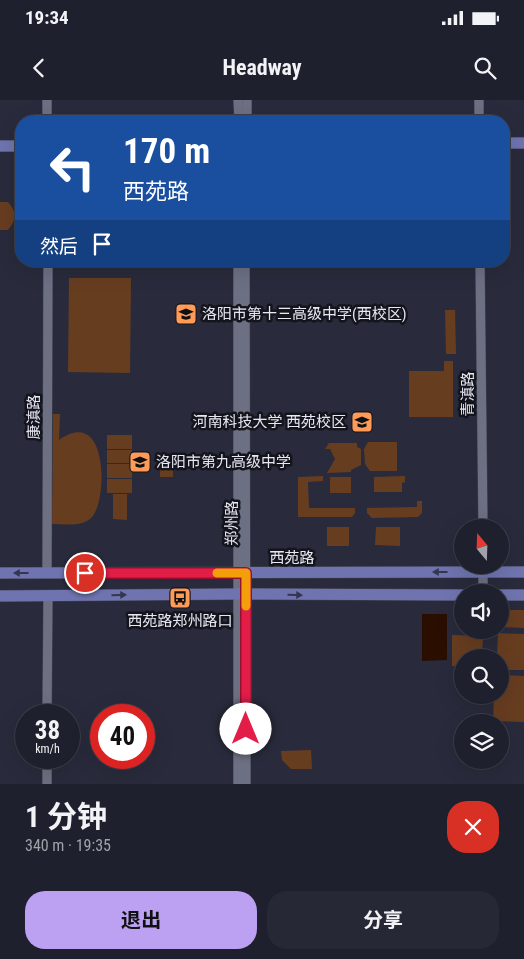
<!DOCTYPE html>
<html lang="zh">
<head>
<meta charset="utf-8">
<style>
  body { margin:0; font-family:"Roboto Condensed","Noto Sans SC",sans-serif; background:#272835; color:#f1f3f6; height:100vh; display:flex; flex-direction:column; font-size:19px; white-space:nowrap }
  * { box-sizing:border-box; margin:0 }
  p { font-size:16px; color:#a1a3aa }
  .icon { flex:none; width:28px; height:28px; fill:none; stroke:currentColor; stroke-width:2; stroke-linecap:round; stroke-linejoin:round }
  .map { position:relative; height:684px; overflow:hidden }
  .side { display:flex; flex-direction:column; background:#1f202d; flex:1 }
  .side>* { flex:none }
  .banner { position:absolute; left:15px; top:15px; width:495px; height:152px; border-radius:20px; box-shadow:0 5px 20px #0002,0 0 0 1px #3c3e49; background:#1a4fa0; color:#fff; overflow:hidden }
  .needle { width:32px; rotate:341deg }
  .fabs { position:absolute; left:454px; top:419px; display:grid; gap:10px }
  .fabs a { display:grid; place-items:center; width:55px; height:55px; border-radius:50%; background:#1f202d; box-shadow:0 5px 20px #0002,0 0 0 1px #3c3e49; font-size:25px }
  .speed { position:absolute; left:15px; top:604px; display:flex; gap:10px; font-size:25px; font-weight:700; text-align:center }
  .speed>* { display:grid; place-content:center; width:65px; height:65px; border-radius:50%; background:#1f202d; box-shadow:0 5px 20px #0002,0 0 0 1px #3c3e49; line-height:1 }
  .speed small { font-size:12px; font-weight:400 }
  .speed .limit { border:8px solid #d22; background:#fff; color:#111 }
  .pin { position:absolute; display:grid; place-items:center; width:42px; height:42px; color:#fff; margin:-21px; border:2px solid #fff; border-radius:50%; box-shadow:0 1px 5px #0007 }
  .me { position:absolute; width:55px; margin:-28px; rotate:0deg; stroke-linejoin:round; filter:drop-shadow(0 0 4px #0008) }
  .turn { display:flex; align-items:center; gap:18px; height:105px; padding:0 25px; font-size:22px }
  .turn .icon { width:65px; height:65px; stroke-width:2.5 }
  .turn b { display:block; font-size:35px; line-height:42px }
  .then { display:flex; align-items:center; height:48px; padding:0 25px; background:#0003; gap:10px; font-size:19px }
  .round { display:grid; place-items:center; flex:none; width:52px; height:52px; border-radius:20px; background:#272835 }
  .head { display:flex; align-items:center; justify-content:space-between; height:85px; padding:0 25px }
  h1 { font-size:30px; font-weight:700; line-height:38px }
  .primary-button { display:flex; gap:10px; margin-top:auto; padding:10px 25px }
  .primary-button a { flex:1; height:58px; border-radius:20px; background:#bca0f2; color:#111; font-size:20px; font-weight:700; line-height:58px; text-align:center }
  .primary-button a+a { background:#272835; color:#f1f3f6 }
  .status { display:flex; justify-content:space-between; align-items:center; height:35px; padding:0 25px; background:#1f202d; direction:ltr }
  .status svg { height:14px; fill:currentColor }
  header { display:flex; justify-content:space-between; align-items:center; height:65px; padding:0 25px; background:#1f202d; font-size:22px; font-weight:700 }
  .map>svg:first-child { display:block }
  .green { fill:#673d20 }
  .water { fill:#2a0e00 }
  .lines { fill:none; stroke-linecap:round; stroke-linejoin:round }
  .minor-casing { stroke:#454654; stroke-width:10 }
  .major-casing { stroke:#454654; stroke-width:12 }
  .minor { stroke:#6d7083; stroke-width:9 }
  .major { stroke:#6f74b0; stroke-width:11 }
  .oneway { fill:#333650 }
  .route-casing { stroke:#92132f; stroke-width:12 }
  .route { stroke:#e11d48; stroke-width:9 }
  .slow { stroke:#f59e0b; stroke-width:9 }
  .labels { text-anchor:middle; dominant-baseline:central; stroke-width:5; stroke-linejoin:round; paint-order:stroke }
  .poi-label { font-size:15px; fill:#e7e8f4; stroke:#13141c; text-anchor:start }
  .street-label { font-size:15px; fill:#e7e8f4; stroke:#13141c }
</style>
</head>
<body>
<div class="status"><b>19:34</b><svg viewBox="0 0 49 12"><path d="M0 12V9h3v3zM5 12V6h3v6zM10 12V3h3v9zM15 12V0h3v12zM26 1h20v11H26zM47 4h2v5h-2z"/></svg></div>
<header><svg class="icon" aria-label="back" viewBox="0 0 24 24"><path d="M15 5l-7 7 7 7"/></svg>Headway<svg class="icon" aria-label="search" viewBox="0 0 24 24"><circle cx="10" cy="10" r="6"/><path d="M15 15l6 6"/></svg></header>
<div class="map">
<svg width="524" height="684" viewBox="0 0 524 684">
  <rect width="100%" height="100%" fill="#292b3c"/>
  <g class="green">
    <path d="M0,102H8C17,111 16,121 8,130H0Z"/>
    <polygon points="69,178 131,178 130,273 68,272"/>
    <polygon points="445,210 455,210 456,254 446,254"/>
    <polygon points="444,261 453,261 453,317 409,317 409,271 444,271"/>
    <path d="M53,314H60L59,340C110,304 108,406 90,419C80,427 64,424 52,424Z"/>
    <rect x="107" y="335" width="25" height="14"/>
    <polygon points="368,342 397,342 397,371 370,371 365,364 364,349"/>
    <polygon points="329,343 357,343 357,347 361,349 361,365 351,370 351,372 327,373 335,359 330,349 325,349"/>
    <rect x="107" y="350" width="25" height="13"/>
    <polygon points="173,355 173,377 160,377 160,356"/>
    <rect x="107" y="364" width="25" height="14"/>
    <polygon points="323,376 323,381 308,382 309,408 355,408 355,413 352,417 298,417 298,377"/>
    <polygon points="405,376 405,382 402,383 402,392 374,392 374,377"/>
    <rect x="330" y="377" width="21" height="16"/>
    <rect x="107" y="379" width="25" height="14"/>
    <polygon points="113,394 127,394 127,420 113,419"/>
    <polygon points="417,401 422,401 422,413 418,417 372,418 367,413 367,408 417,407"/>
    <rect x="327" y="427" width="22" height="19"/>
    <polygon points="376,427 400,427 400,446 375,445"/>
    <polygon points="500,510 524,510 524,528 500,527"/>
    <polygon points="498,533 524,534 524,570 500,570 500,558 497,557"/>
    <polygon points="452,535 483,536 482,557 462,558 462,566 452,566"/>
    <polygon points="500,575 524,576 524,622 493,621 494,595 500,595"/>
    <polygon points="311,650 312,669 291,669 282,660 281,651"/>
  </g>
  <polygon class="water" points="422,514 447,514 447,560 422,561"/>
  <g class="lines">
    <g class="minor-casing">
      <g id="minor">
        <polyline points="47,0 47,21"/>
        <polyline points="238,0 239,21"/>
        <polyline points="247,0 247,21"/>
        <polyline points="479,21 479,0"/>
        <polyline points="245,161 246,684"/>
        <polyline points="480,161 483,428"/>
        <polyline points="47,473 48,161"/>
        <polyline points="483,492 483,465"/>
        <polyline points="47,615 48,496"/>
        <polyline points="47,684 47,658"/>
        <polyline points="238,684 238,161"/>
      </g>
    </g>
    <g class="major-casing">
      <g id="major">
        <polyline points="504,43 524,43"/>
        <polyline points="0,46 21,46"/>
        <polyline points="0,473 524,472"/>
        <polyline points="500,495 524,495"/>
        <polyline points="0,496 237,494 462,495"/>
      </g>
    </g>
    <use href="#minor" class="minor"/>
    <use href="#major" class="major"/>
  </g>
  <defs><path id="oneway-solid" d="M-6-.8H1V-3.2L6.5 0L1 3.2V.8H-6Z" transform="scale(1.25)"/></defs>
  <g class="oneway">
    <use href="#oneway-solid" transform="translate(440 472) rotate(-180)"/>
    <use href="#oneway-solid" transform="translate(21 473) rotate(-180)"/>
    <use href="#oneway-solid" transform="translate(119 495) rotate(-1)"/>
    <use href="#oneway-solid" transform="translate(295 495) rotate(1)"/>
  </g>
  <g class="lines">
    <g class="route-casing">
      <polyline id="route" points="85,473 246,473 246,629"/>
    </g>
    <use href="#route" class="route"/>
    <polyline class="slow" points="217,473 246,473 246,506"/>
  </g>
  <defs>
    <g id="school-square" transform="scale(1.125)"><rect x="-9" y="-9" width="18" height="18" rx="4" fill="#fe9b59" stroke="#13141c"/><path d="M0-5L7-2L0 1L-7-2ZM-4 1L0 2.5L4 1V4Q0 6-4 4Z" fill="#111"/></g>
    <g id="university-square" transform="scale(1.125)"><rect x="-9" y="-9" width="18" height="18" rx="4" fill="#fe9b59" stroke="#13141c"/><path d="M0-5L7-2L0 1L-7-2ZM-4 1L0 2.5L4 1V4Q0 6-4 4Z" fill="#111"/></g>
    <g id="bus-square" transform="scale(1.125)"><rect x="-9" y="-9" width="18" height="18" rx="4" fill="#fe9b59" stroke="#13141c"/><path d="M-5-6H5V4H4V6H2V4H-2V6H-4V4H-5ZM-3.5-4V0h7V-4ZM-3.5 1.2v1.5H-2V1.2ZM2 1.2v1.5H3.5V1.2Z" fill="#111"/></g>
  </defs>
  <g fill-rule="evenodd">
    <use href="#school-square" x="186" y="214"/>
    <use href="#university-square" x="362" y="322"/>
    <use href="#school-square" x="140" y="362"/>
    <use href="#bus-square" x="180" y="498"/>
  </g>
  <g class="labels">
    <g class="poi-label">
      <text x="202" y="214">洛阳市第十三高级中学(西校区)</text>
      <text x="346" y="322" text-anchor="end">河南科技大学 西苑校区</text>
      <text x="156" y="362">洛阳市第九高级中学</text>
      <text x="180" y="521" text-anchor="middle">西苑路郑州路口</text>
    </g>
    <g class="street-label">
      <text transform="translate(468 294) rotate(-90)">青滇路</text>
      <text transform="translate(34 317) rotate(-90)">康滇路</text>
      <text transform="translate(232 423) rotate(-90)">郑州路</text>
      <text x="292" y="458">西苑路</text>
    </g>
  </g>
</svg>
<div class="fabs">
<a><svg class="needle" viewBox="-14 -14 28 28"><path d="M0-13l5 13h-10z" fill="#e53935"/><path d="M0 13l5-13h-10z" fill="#a1a3aa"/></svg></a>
<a><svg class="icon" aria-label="sound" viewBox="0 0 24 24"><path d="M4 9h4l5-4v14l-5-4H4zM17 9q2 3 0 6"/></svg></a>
<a><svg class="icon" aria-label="search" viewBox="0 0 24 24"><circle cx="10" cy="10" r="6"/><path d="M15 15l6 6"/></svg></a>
<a><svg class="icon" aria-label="layers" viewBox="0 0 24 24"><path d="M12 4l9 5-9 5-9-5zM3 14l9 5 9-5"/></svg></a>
</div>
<div class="speed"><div>38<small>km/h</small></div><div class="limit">40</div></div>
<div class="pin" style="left:85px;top:473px;background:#d93025"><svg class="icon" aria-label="arrive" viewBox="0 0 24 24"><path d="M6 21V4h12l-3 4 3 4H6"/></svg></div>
<svg class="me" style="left:246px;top:629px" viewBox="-20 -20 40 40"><circle r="19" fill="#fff"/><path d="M0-13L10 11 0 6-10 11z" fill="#e11d48"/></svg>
<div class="banner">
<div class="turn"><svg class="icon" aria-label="left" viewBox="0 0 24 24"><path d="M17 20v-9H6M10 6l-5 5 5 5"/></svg><div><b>170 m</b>西苑路</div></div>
<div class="then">然后<svg class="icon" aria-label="arrive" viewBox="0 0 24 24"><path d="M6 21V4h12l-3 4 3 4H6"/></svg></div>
</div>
</div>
<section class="side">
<div class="head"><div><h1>1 分钟</h1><p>340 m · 19:35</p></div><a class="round" style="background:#d93025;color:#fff"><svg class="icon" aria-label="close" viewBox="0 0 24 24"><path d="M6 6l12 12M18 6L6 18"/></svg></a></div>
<div class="primary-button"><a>退出</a><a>分享</a></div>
</section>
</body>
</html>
